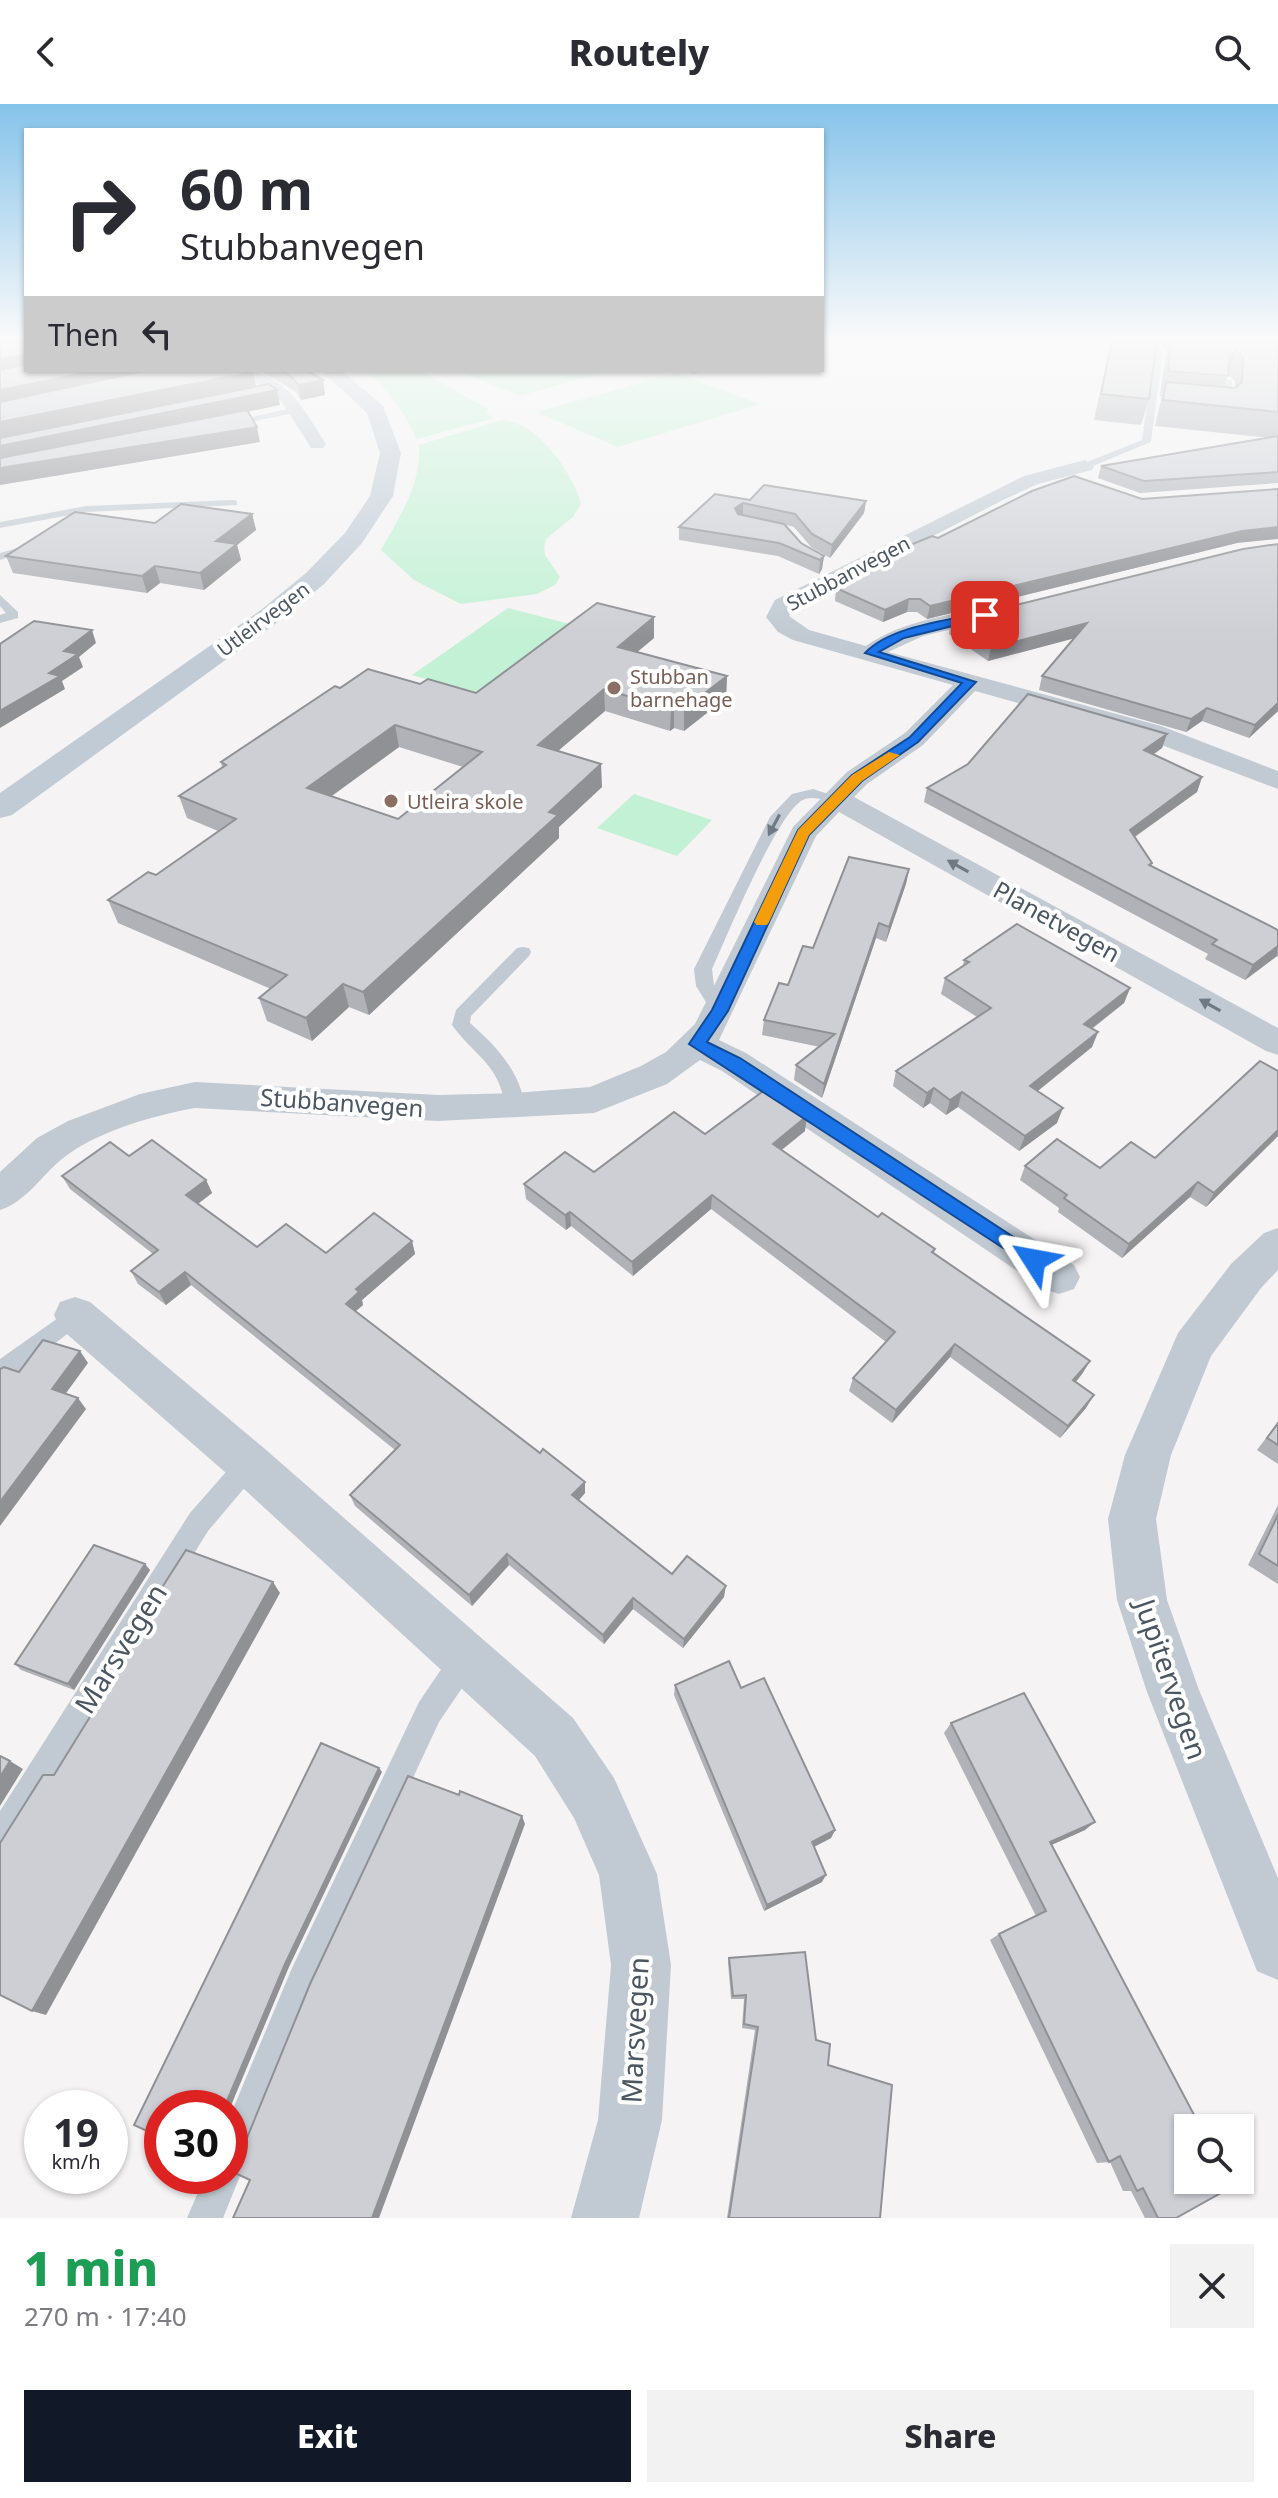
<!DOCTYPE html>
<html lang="en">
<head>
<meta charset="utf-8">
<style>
  body { margin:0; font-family:"Noto Sans",sans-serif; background:#f2f2f3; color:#2b2b33; height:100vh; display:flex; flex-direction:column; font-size:30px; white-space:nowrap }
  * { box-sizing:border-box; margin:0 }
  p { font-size:26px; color:#7c7c81 }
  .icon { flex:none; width:44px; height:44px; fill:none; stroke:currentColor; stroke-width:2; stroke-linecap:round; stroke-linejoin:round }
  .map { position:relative; height:2114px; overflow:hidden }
  .panel { display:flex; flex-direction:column; background:#fff; flex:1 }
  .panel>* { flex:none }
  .hud { position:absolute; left:24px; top:24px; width:800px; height:244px; border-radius:0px; box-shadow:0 2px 6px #0004; background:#fff; color:#2b2b33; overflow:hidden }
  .tools { position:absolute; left:1174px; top:2010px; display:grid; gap:16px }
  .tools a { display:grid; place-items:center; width:80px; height:80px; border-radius:0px; background:#fff; box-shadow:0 2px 6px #0004; font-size:40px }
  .speed { position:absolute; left:24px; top:1986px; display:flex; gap:16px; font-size:40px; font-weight:700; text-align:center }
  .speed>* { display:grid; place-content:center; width:104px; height:104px; border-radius:50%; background:#fff; box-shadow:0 2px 6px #0004; line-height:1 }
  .speed small { font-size:20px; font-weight:400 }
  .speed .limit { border:12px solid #d22; background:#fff; color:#111 }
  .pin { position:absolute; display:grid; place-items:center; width:68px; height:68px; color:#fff; margin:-34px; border-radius:16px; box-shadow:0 4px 12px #0006 }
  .me { position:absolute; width:88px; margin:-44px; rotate:304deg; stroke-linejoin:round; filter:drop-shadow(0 0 6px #0008) }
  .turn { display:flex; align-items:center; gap:28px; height:168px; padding:0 24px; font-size:36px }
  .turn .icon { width:104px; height:104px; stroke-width:2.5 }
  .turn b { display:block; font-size:56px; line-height:68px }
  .then { display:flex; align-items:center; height:76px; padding:0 24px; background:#0003; gap:16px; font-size:30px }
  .round { display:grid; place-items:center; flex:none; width:84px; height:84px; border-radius:0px; background:#f2f2f3 }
  .head { display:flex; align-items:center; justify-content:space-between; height:136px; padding:0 24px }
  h1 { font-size:48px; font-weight:800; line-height:60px; color:#1e9e55 }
  .button { display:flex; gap:16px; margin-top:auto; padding:16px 24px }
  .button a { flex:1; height:92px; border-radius:0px; background:#111827; color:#fff; font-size:32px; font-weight:800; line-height:92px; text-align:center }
  .button a+a { background:#f2f2f3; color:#2b2b33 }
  header { display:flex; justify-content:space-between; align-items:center; height:104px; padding:0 24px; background:#fff; font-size:36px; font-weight:800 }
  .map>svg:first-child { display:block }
  .green { fill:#c3f1d5 }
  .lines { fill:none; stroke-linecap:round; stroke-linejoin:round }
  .service { fill:#c1cad2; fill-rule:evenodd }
  .minor { fill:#c1cad2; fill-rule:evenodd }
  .secondary { fill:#c1cbd6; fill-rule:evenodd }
  .wall { fill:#b0b2b7; fill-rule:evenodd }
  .shaded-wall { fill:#909195 }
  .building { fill:#cdcfd5; stroke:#909195; stroke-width:2; fill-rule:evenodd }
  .oneway { fill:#6e7983 }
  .route { fill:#1a73e8; stroke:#114b97; stroke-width:2 }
  .slow { fill:#f59e0b }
  .education-dot { fill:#8d6e63; stroke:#fff; stroke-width:3 }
  .labels { text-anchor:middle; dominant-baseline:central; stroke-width:8; stroke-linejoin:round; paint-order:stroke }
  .far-street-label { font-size:20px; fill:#4a5661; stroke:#fff }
  .far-education-label { font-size:20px; fill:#785e54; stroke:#fff; text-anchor:start }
  .street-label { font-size:24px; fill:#4a5661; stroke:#fff }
  .near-street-label { font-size:28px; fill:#4a5661; stroke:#fff }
</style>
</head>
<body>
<header><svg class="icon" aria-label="back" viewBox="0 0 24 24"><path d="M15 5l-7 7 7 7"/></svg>Routely<svg class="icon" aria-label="search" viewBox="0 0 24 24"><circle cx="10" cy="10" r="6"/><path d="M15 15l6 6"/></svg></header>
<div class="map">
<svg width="1278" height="2114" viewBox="0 0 1278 2114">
  <rect width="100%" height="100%" fill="#f5f3f3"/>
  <g class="green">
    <path d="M365,266H419L488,305L486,309L495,314L417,335C404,308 389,286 365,266Z"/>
    <polygon points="456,266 615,266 519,292"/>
    <polygon points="676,269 760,300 618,343 536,308"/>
    <path d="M501,316C536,316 574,370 581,400L573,413L547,434L544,442L545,451L560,473L555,481L537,490L461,500L414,476L381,446C400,411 421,383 419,341Z"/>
    <polygon points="508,504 574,521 480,591 412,571"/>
    <polygon points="634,690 712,716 677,752 597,724"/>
  </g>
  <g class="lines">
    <g class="service">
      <polygon points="1159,244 1163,246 1151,338 1088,364 1082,364 1082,360 1142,336 1155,246"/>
      <polygon points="689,266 708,266 692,271"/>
      <polygon points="1225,275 1232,277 1231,303 1220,306 1216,303 1223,300"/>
      <polygon points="296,303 299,308 226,323 221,320"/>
      <polygon points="233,396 237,397 237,401 86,408 0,424 0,418 86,402"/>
      <polygon points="24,442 30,445 28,447 0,456 0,449"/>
      <polygon points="0,491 18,508 18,514 0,519 0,511 6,509 0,502"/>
      <path d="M813,685L843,695L836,699C826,697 815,692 805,695C779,703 726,835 712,865L714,882L729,907L726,911H714L696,882L694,865L770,713L792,690Z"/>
      <path d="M523,843L529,844L531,848L529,852L471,912L470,919C497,943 519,966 525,1002L515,1009L505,1002C499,959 474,952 452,921L456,906L517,844Z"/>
      <polygon points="75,1202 83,1204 86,1211 83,1218 8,1275 0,1278 0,1255"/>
      <polygon points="249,1349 258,1352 261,1360 258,1368 208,1427 11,1745 0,1749 0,1707 190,1409 240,1352"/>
      <polygon points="467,1538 477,1542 481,1552 477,1562 439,1618 315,1884 242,2066 239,2068 240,2072 223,2114 187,2114 205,2072 230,2072 230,2012 292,1864 419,1598 457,1542"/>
    </g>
    <g class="minor">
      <path d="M240,266C284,266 305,307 326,340L323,344H311L282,298Z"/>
      <path d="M1085,356L1094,362L1092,366L1038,380L1003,396L792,505L789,512L809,526L866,542C904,515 955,511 1000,500L1008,502L1011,507L1008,512L923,532L888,548L1161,622L1278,667V685L1143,634L975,587L923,641L867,680L854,693L1278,924V951L1266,947L839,708L816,732L719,936L746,949L1074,1161L1080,1173L1074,1185L1059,1190L1044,1185L722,967L700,956L667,980L594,1009L438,1017L195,1004C152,1012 97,1027 62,1055C41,1072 26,1098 0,1106V1068L37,1034L68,1017L140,990L195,978L438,991L515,989L590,983L641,962L666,948L695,920L793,723L847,668L905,629L953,581L793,536L778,528L766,513L775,496L1024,372Z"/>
      <polygon points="1278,1124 1278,1166 1261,1184 1211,1252 1171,1351 1156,1415 1167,1496 1199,1586 1278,1774 1278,1876 1257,1867 1147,1588 1117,1496 1108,1415 1125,1351 1178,1229 1231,1160 1264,1129"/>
      <polygon points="75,1193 90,1198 265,1345 573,1614 614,1674 657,1770 671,1861 662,2016 639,2114 571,2114 598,2016 611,1861 599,1771 574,1714 535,1652 233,1375 60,1224 54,1211 60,1198"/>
    </g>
    <polygon class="secondary" points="321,266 341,266 383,302 401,349 393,392 362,439 324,480 279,517 12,711 0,714 0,689 261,506 306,469 345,429 370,392 380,349 367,309"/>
  </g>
  <g class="wall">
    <path d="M1111,237H1278V379L1140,389L1098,374L1101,362L1270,334L1155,322L1162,292H1160L1166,246L1160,241L1156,244L1149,295L1141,321L1094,316ZM1228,271L1235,277V284L1225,283Z"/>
    <polygon points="259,266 306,266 323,276 325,291 301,296 296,288"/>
    <polygon points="750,396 866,397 864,409 830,454 811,443 794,423 786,421 801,439 824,452 822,465 819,470 778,452 679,436 679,423"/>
    <polygon points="252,410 256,426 237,441 241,456 204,486 160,479 147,489 13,469 6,452 155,419"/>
    <polygon points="938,434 1237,439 927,515 917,508 907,508 883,518 835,497 836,484 845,480 847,468"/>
    <polygon points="1278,440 1278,607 1249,634 1202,617 1186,628 1039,586 1042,572 1074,534 988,557 949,530 951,517"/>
    <path d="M654,513V534L637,548L727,572L726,594L684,627L674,624L670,627L605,607L558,647L602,683L559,723V734L369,911L349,903L312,937L267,917L259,894L271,885L118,819L108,796L156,771L218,727L187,714L179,692L222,663L221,658L340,584L420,580L476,589ZM399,643L463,663L398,715L332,692Z"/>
    <polygon points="1167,630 1162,644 1153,651 1202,673 1197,688 1135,733 1152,759 1151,762 1278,826 1278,853 1277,852 1245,876 1205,855 1208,850 924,698 927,684"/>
    <polygon points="909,765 906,780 886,838 876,834 822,994 794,976 796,961 820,943 762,931 764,916 788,881"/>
    <polygon points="964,856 1130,884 1124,899 1092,925 1098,928 1092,943 1038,987 1057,1019 1019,1047 958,1003 946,1011 930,999 923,1004 893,982 896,967 977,913 941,890 945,874 963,862"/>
    <polygon points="1278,967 1278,1032 1206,1103 1190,1093 1122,1154 1058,1108 1059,1104 1020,1076 1025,1062 1100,1064 1155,1054"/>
    <polygon points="805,1027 782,1046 878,1113 935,1145 934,1149 1090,1257 1082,1270 1076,1278 1086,1304 1060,1334 950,1253 892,1319 849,1287 853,1274 886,1238 711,1105 633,1172 571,1122 566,1126 526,1095 524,1080 594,1068 705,1030"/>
    <polygon points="129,1052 206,1076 212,1089 198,1100 257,1143 326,1149 412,1137 415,1150 362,1196 363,1201 356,1207 585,1389 579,1396 672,1470 724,1493 683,1544 633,1505 604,1540 509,1461 472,1502 355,1402 350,1391 395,1346 191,1181 166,1201 138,1180 131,1167 153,1150 70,1085 62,1072"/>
    <polygon points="1278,1318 1278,1360 1257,1346"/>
    <polygon points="1278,1401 1278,1480 1248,1461"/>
    <polygon points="150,1466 74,1586 21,1566 15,1560"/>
    <polygon points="675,1581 741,1584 835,1726 831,1734 814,1743 822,1778 764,1807 674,1591"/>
    <polygon points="951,1619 1085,1726 1051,1741 1176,2114 1145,2114 1131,2087 1123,2087 1110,2058 1097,2059 990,1836 999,1830 1036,1812 944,1629"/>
    <polygon points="729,1854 816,1936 828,1961 880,2114 727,2114 755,1926 742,1924 744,1895 731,1895 728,1858"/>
  </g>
  <g class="shaded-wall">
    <polygon points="1154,237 1162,237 1160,241 1152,246"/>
    <polygon points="1236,247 1228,271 1229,252"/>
    <polygon points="26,250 26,265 0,270 0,255"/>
    <polygon points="99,266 173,266 0,302 0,286"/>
    <polygon points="253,268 256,282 0,335 0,318"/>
    <polygon points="323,276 325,291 301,296 298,281"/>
    <polygon points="277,286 280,301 0,359 0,342"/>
    <polygon points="257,323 260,338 0,381 0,364"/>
    <polygon points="866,397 864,409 830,454 832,441"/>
    <polygon points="743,399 743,412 734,417 735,404"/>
    <polygon points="252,410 256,426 237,441 241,456 204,486 200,469 216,437"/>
    <polygon points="1278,423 1278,435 1237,439 927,515 930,502 1242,427"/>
    <polygon points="824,452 822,465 819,470 820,456"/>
    <polygon points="155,462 160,479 147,489 142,472"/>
    <polygon points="909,495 907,508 883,518 885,506"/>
    <polygon points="654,513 654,534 618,564 618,543"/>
    <polygon points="1087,519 1083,532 988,557 991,544"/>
    <polygon points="92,526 96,539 79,553 83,563 62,577 65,585 0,624 0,607 64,547"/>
    <polygon points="727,572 726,594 684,627 684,605"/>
    <polygon points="604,585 605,607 539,663 538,641"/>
    <polygon points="1278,594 1278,607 1249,634 1255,621"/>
    <polygon points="674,602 674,624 670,627 671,605"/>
    <polygon points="1207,604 1202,617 1186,628 1191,615"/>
    <polygon points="395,621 399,643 312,706 307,684"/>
    <polygon points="1167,630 1162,644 1139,660 1144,646"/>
    <polygon points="601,660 602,683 559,723 559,734 369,911 363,888 549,708"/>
    <polygon points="1202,673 1197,688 1124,740 1130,726"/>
    <polygon points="909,765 906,780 886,838 889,823"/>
    <polygon points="879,819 876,834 822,994 824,980"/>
    <polygon points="1278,842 1277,852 1245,876 1253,861"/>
    <polygon points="343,880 349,903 312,937 306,914"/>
    <polygon points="1130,884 1124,899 1078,935 1084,920"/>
    <polygon points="1098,928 1092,943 1025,997 1030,982"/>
    <polygon points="934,984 930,999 923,1004 927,989"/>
    <polygon points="962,988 958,1003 946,1011 950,996"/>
    <polygon points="1063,1004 1057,1019 1019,1047 1025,1032"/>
    <polygon points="807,1012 805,1027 771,1054 773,1040"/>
    <polygon points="1278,1026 1278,1032 1206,1103 1214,1089"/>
    <polygon points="206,1076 212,1089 192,1104 186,1091"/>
    <polygon points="1198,1078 1190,1093 1122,1154 1129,1140"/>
    <polygon points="712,1091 711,1105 633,1172 632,1158"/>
    <polygon points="570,1108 571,1122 566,1126 565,1111"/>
    <polygon points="412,1137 415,1150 362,1196 363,1201 350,1212 346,1200 356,1185"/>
    <polygon points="185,1168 191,1181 166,1201 159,1188"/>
    <polygon points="955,1240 950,1253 892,1319 896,1306"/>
    <polygon points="80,1247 88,1259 61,1296 52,1285"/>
    <polygon points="1090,1257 1082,1270 1066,1289 1073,1276"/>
    <polygon points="1094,1291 1086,1304 1060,1334 1068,1322"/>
    <polygon points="78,1294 86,1305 0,1422 0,1398"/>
    <polygon points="585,1378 585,1389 573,1403 572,1391"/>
    <polygon points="507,1450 509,1461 472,1502 469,1491"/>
    <polygon points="145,1460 150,1466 74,1586 68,1580"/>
    <polygon points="273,1478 280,1489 46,1911 32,1907"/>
    <polygon points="726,1482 724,1493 683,1544 684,1535"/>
    <polygon points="633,1494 633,1505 604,1540 603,1531"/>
    <polygon points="10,1657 23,1665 0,1702 0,1673"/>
    <polygon points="379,1664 382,1668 289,1863 230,2004 224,2004 285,1860"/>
    <polygon points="522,1712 525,1720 379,2114 372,2114"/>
    <polygon points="1095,1718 1085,1726 1040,1746 1050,1738"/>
    <polygon points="835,1726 831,1734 808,1746 812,1738"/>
    <polygon points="826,1771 822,1778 764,1807 767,1801"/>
  </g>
  <g class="building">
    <polygon points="0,237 26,237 26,250 0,255"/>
    <polygon points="1112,237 1157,237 1149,295 1101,290"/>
    <polygon points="1171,237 1278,237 1278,308 1163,296 1166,278 1235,284 1242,278 1243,253 1236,247 1229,252 1228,272 1168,267"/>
    <polygon points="26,260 26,266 99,266 0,286 0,266"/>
    <polygon points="148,266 252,266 253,268 0,318 0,298"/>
    <polygon points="280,266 306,266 323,276 298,281 293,274"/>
    <polygon points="269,280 277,286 0,342 0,334"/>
    <polygon points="247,306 257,323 0,364 0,354"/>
    <polygon points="1278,332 1278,368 1144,377 1101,362"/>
    <polygon points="1074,372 1142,395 1278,385 1278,423 1242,427 930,502 920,495 909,495 885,506 836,484 860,474 847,468 855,464 932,432 938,434 1032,387"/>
    <polygon points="764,381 866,397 832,441 812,430 795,410 743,399 735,404 738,410 784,420 801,439 824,452 820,456 779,439 679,423 715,390 750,396"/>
    <polygon points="181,400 252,410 216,437 237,440 200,469 155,462 142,472 6,452 75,408 155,419"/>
    <polygon points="1278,440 1278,599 1255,621 1207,604 1191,615 1042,572 1087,519 991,544 951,517 1243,445"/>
    <path d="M597,499L654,513L618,543L727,572L684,605L674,602L671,605L604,585L538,641L601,660L549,708L558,711L363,888L343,880L306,914L259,894L287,871L108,796L148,768L156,771L236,715L179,692L226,661L221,658L335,582L340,584L368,565L420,580L428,575L476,589ZM395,621L482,648L398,715L307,684Z"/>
    <polygon points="34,517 92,526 64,547 78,550 49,569 60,572 0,607 0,540"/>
    <polygon points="1028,590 1167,630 1144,646 1202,673 1130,726 1152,759 1149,761 1278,826 1278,842 1253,861 1212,840 1217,836 927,684 968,660"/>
    <polygon points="849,753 909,765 889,823 879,819 824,980 796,961 835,930 764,916 779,879 788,881 803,842 813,844"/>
    <polygon points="1017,820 1130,884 1084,920 1098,928 1030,982 1063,1004 1025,1032 962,988 950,996 934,984 927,989 896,967 991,904 945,874 969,858 964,856"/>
    <polygon points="1260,957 1278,967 1278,1026 1214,1089 1198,1078 1129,1140 1064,1094 1067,1091 1025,1062 1057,1035 1100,1064 1131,1038 1155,1054"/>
    <polygon points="766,985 807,1012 773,1040 878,1113 882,1109 935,1145 932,1148 1090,1257 1073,1276 1094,1291 1068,1322 955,1240 896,1306 853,1274 895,1228 712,1091 632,1158 570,1108 565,1111 524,1080 565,1048 594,1068 674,1008 705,1030"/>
    <polygon points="152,1036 206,1076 186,1091 257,1143 286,1120 326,1149 374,1109 412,1137 356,1185 359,1188 346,1200 540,1349 543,1345 585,1378 572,1391 672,1470 687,1452 726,1482 684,1535 633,1494 603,1531 507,1450 469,1491 350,1391 400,1341 185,1168 159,1188 131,1167 158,1146 62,1072 110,1038 129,1052"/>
    <polygon points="43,1236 80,1247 52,1285 78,1294 0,1398 0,1265 4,1263 19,1268"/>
    <polygon points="1278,1319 1278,1341 1267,1334"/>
    <polygon points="1278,1411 1278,1462 1259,1450"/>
    <polygon points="94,1441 145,1460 68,1580 15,1560"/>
    <polygon points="186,1446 273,1478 32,1907 0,1891 0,1739 43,1671 54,1671 101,1595 95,1592 95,1588"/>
    <polygon points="729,1557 741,1584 764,1574 835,1726 812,1738 826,1771 767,1801 675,1581"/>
    <polygon points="1024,1589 1095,1718 1050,1738 1201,2024 1188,2024 1188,2076 1221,2076 1226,2086 1176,2114 1158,2114 1143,2084 1137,2087 1120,2052 1109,2058 999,1830 1046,1807 951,1619"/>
    <polygon points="321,1639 379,1664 285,1860 224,2004 162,2004 162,2034 134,2021"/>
    <polygon points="0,1652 10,1657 0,1673"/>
    <polygon points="408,1672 459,1691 460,1687 522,1712 372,2114 233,2114 250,2076 233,2068 310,1880"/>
    <polygon points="805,1848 816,1936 830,1940 828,1961 892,1981 880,2114 729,2114 758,1923 744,1920 746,1891 733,1892 729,1854"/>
  </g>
  <defs><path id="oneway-solid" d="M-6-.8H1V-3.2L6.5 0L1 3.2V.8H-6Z" transform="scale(2)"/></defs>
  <g class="oneway">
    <use href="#oneway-solid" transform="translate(774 721) rotate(118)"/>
    <use href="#oneway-solid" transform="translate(958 762) rotate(-151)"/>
    <use href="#oneway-solid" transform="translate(1210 901) rotate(-151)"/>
  </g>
  <linearGradient id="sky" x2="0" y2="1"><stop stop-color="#85c3ea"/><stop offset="0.44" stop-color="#fafafa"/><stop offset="1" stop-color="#fafafa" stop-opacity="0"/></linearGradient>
  <rect width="1278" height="533" fill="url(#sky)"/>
  <path class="route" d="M985,508L991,511L989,513L904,534L879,548L976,578L918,638L862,677L809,731L728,907L707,938L740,954L1041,1151L1044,1156L1041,1162L1034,1164L689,940L712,906L798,726L852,671L910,633L962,579L865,549C890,522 950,516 985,508Z"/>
  <polygon class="slow" points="889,648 900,651 862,677 809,731 769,818 767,821 757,821 754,818 798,726 852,671"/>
  <g class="education-dot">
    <circle cx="614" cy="584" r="8"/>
    <circle cx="391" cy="697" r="8"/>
  </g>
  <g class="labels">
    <g class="far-street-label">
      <text transform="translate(848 469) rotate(-28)">Stubbanvegen</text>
      <text transform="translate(263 515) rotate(-37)">Utleirvegen</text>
    </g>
    <g class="far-education-label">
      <text x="630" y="572">Stubban<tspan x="630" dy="23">barnehage</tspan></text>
      <text x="407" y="697">Utleira skole</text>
    </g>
    <g class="street-label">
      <text transform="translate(1057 817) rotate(29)">Planetvegen</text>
      <text transform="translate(342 998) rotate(4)">Stubbanvegen</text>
    </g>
    <g class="near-street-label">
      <text transform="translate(120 1544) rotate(-58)">Marsvegen</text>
      <text transform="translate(1172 1575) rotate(71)">Jupitervegen</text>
      <text transform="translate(634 1926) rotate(-87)">Marsvegen</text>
    </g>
  </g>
</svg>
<div class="tools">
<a><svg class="icon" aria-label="search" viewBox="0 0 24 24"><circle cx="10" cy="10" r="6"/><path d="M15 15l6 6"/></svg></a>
</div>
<div class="speed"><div>19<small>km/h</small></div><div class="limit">30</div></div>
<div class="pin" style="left:985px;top:511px;background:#d93025"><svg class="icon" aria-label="arrive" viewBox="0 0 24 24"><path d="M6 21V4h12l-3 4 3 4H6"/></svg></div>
<svg class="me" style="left:1034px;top:1156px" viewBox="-20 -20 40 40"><path d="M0-17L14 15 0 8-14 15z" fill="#1a73e8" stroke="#fff" stroke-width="4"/></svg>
<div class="hud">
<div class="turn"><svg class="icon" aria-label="right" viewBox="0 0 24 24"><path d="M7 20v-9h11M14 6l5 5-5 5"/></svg><div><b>60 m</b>Stubbanvegen</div></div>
<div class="then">Then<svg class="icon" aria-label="left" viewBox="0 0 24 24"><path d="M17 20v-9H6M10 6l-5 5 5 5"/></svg></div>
</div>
</div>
<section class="panel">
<div class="head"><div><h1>1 min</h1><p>270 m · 17:40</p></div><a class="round"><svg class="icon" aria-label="close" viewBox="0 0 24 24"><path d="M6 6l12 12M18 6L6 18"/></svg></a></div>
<div class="button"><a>Exit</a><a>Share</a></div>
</section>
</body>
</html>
